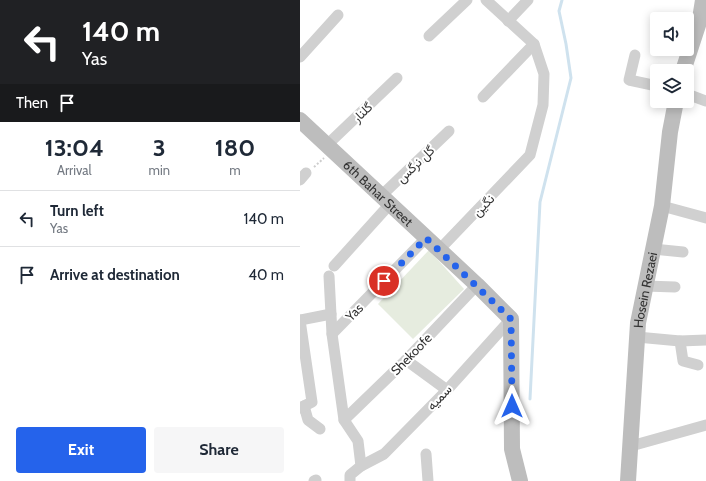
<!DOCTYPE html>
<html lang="en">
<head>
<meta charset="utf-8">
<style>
  body { margin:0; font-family:Cabin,Vazirmatn,sans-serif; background:#f6f6f7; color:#1f2937; height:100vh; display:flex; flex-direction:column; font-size:15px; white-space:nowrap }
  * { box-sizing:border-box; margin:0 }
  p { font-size:13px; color:#747a83 }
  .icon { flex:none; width:22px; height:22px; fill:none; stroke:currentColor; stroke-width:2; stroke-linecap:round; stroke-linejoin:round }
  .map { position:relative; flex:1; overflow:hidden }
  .sheet { display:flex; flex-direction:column; background:#fff; width:300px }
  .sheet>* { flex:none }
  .banner { background:#202124; color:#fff; overflow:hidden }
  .buttons { position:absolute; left:350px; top:12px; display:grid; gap:8px }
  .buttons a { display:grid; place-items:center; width:44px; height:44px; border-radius:4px; background:#fff; box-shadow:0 2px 10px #0003; font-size:20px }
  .pin { position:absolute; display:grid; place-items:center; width:34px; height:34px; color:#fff; margin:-17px; border:2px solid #fff; border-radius:50%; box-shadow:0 1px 4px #0007 }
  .me { position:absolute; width:44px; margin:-22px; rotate:0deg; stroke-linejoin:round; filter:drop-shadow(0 0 3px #0008) }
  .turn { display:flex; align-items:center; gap:14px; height:84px; padding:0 16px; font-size:18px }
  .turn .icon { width:52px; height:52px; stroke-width:2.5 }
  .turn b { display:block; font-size:28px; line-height:34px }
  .then { display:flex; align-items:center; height:38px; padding:0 16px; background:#0003; gap:8px; font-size:15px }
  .eta { display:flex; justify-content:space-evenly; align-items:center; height:68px; text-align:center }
  .eta b { font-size:24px; font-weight:800; line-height:28px }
  .button { display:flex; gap:8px; margin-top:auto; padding:8px 16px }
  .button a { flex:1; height:46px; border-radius:4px; background:#2563eb; color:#fff; font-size:16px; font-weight:800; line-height:46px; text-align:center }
  .button a+a { background:#f6f6f7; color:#1f2937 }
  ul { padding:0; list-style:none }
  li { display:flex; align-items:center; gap:12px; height:56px; padding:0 16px; border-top:1px solid #e0e1e3 }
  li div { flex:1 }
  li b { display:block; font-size:15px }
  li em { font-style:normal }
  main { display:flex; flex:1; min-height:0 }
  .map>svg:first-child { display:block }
  .green { fill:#e6ecdf }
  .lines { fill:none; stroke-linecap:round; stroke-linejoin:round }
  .stream { stroke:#cfe2ee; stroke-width:3 }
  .path { stroke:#cdcdcd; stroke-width:2; stroke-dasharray:2 2; stroke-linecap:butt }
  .street { stroke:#d0d0d0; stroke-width:11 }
  .secondary { stroke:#bdbdbd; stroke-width:16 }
  .route { stroke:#2563eb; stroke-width:7; stroke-dasharray:0 12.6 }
  .labels { text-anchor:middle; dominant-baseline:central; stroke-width:4; stroke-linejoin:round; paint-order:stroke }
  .street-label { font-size:13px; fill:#333; stroke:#fff }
</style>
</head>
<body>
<main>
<section class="sheet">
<div class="banner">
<div class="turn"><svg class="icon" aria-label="left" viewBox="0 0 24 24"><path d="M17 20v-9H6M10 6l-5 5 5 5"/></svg><div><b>140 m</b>Yas</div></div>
<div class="then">Then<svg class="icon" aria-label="arrive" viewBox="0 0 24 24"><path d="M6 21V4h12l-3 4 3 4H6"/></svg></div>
</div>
<div class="eta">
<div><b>13:04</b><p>Arrival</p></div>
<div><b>3</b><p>min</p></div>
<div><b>180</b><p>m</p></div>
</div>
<ul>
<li><svg class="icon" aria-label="left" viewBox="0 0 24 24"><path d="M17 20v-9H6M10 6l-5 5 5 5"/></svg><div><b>Turn left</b><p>Yas</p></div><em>140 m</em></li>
<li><svg class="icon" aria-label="arrive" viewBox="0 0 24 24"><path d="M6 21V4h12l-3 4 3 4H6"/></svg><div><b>Arrive at destination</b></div><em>40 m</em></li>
</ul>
<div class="button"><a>Exit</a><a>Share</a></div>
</section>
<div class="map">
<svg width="406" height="481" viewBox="0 0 406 481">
  <rect width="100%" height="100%" fill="#fff"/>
  <polygon class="green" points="129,250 164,289 113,339 78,304"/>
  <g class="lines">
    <polyline class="stream" points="230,399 240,202 271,78 266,44 259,11 262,0"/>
    <polyline class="path" points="14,167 24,158"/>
    <g class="street">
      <polyline points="208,21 228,0"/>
      <polyline points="129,36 167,0"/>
      <polyline points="335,55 329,80 357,86"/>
      <polyline points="0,57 38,15"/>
      <polyline points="387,94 406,101"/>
      <polyline points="183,97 234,44"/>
      <polyline points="27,145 97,78"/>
      <polyline points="0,180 6,173"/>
      <polyline points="81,196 149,131"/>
      <polyline points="362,206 406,218"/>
      <polyline points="353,249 383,252"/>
      <polyline points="139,250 230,155 243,105 244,74 234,44 186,0"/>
      <polyline points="34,266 90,204"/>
      <polyline points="29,276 32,334 44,420 58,441 61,466"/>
      <polyline points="345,286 375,287"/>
      <polyline points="0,320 31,314"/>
      <polyline points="32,334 126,238"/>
      <polyline points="337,337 380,341 406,340"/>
      <polyline points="380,341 383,361 398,365"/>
      <polyline points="106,360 147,390"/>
      <polyline points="4,406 8,420 20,429"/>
      <polyline points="0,408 12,402 0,320"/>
      <polyline points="44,420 106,360 177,285"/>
      <polyline points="331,446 406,425"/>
      <polyline points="126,454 128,481"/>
      <polyline points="14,481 16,480"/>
      <polyline points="50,481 50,475 61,466 84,454 147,390 211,319"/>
    </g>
    <g class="secondary">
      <polyline points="383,71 400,19 403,0"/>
      <path id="s1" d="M0,120L177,285L211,319L212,449L220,481"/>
      <path id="s2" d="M328,481L338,323L362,206L370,132L376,101"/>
    </g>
  </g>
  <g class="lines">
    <polyline class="route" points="84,281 126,238 211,319 212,406"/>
  </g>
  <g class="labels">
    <g class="street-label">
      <text transform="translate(62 112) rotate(-44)">گلنار</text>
      <text transform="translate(115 164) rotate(-44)">گل نرگس</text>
      <text stroke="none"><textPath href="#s1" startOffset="107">6th Bahar Street</textPath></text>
      <text transform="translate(183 205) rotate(-46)">نگین</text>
      <text stroke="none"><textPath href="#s2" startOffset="192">Hosein Rezaei</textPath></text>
      <text transform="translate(54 312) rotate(-46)">Yas</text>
      <text transform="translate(111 354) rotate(-46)">Shekoofe</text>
      <text transform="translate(139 397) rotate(-46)">سمیه</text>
    </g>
  </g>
</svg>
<div class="buttons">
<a><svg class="icon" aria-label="sound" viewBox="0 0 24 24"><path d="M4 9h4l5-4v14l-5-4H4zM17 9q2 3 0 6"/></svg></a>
<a><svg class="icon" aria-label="layers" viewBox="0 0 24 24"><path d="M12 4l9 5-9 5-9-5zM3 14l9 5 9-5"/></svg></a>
</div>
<div class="pin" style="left:84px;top:281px;background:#d93025"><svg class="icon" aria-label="arrive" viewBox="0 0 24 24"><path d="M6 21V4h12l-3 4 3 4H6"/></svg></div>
<svg class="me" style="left:212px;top:406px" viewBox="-20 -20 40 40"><path d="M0-17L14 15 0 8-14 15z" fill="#2563eb" stroke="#fff" stroke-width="4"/></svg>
</div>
</main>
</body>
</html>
